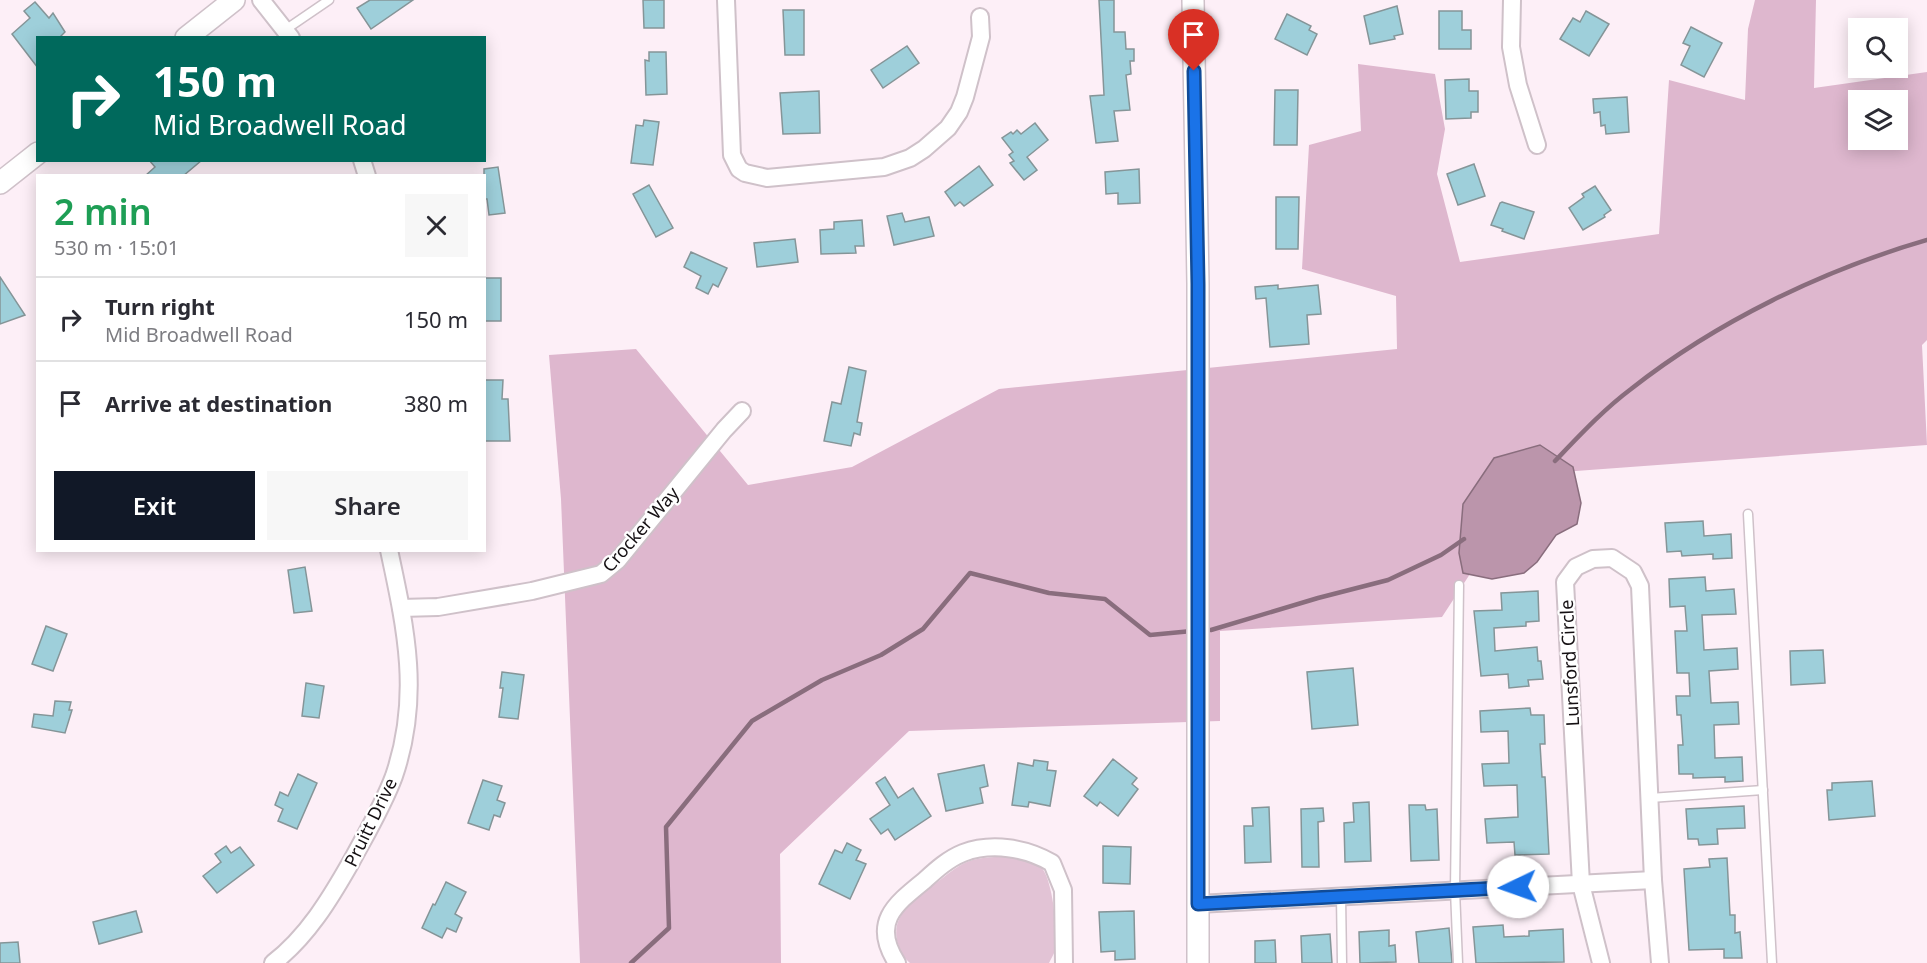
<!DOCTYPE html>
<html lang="en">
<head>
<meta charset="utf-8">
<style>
  body { margin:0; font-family:"Noto Sans",sans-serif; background:#f7f7f7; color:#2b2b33; height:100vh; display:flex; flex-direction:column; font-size:22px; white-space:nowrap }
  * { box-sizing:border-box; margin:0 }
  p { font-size:20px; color:#7c7c81 }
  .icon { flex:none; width:33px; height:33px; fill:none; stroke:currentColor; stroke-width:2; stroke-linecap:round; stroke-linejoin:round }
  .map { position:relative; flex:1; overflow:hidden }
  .side { position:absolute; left:36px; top:174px; width:450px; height:378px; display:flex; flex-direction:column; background:#fff; border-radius:0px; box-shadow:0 3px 15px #0003 }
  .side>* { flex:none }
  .hud { position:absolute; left:36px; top:36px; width:450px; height:126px; border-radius:0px; box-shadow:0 3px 15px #0003; background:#00695c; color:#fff; overflow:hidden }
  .controls { position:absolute; left:1848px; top:18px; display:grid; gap:12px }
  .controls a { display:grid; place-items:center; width:60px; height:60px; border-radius:0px; background:#fff; box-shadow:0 3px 15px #0003; font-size:30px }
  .pin { position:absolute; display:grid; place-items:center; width:51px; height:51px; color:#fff; margin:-62px -26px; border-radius:50% 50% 50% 0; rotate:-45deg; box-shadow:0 0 6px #0007 }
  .pin .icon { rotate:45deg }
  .me { position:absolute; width:66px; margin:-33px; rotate:267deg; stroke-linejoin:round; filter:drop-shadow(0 0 4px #0008) }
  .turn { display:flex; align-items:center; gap:21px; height:126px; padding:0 18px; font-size:27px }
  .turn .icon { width:78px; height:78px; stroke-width:2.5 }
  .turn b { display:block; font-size:42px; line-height:51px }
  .round { display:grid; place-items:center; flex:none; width:63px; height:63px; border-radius:0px; background:#f7f7f7 }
  .overview { display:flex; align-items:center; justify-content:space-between; height:102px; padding:0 18px }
  h1 { font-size:36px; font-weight:600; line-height:45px; color:#1e9e55 }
  .action { display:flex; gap:12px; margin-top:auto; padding:12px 18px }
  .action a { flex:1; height:69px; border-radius:0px; background:#111827; color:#fff; font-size:24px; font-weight:600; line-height:69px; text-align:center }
  .action a+a { background:#f7f7f7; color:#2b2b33 }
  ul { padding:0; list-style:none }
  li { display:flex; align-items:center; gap:18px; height:84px; padding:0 18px; border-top:2px solid #e1e1e2 }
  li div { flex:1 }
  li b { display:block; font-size:22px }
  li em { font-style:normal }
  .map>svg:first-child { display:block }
  .green { fill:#e2c3d5 }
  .forest { fill:#deb7ce; fill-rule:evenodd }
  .water { fill:#bb95ab; stroke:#896d7d; stroke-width:1.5 }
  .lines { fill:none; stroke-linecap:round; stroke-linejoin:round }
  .stream { stroke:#896d7d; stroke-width:4.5 }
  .building { fill:#9ecfda; stroke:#859598; stroke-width:1.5 }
  .service-casing { stroke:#cfc1c9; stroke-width:11 }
  .minor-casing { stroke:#cfc1c9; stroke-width:20 }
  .tertiary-casing { stroke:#cfc1c9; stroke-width:24 }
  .service { stroke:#fff; stroke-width:8 }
  .minor { stroke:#fff; stroke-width:16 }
  .tertiary { stroke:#fff; stroke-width:21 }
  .route-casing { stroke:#114b97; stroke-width:15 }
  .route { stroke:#1a73e8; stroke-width:10 }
  .labels { text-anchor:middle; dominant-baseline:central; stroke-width:4.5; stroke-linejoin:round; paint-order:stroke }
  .street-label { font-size:18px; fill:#151013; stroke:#fff }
</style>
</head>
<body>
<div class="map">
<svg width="1927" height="963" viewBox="0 0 1927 963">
  <rect width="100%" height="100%" fill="#fdeff7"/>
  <path class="green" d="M1017,856C1025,859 1036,860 1042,868C1053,882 1058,932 1055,950C1054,954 1051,959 1049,963H910C904,958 900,951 898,944C889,915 916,898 936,883C946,876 955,867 967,862C982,856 1000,857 1017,856Z"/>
  <path class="forest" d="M1755,0H1816L1814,88L1927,72V340L1922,345L1927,445L1535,474L1442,617L1220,631V721L909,731L780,854L781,963H580L561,499L549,355L636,349L748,485L852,467L999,389L1397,349L1396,296L1302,269L1309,145L1361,131L1358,64L1435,74L1445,129L1437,174L1460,262L1659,234L1669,80L1745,100L1748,29ZM1858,100H1898V140H1858Z"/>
  <polygon class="water" points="1540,445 1573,467 1581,503 1577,524 1556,535 1537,562 1524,573 1492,579 1463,573 1459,553 1463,504 1494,458"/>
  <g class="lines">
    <g class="stream">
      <path d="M1555,461C1579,436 1603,410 1631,389C1716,322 1823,270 1927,240"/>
      <polyline points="1211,630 1318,598 1388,580 1441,555 1464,539"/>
      <polyline points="631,963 669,928 666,827 752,721 822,680 881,655 923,629 970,573 1049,593 1105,599 1150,635 1192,631"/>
    </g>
  </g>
  <g class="building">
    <polygon points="370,0 413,0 371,29 357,8"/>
    <polygon points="643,0 664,0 664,28 644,28"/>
    <polygon points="1099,0 1114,0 1114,32 1125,32 1126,49 1134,49 1134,61 1130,61 1131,74 1126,75 1130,110 1114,111 1118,141 1096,143 1090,96 1104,95"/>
    <polygon points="35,2 49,18 53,13 65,32 59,38 38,38 38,68 12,34 30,18 24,11"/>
    <polygon points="1397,6 1403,34 1394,36 1395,39 1370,44 1364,16"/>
    <polygon points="783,10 804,10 804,55 785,55"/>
    <polygon points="1439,11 1462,11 1462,30 1471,30 1471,49 1439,49"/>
    <polygon points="1586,11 1609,24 1589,56 1560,39 1573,18 1580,22"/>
    <polygon points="1287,14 1311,26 1309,30 1317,34 1307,55 1275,39"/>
    <polygon points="1691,27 1722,43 1704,77 1681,65 1690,46 1683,43"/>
    <polygon points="907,46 919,63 883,88 871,70"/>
    <polygon points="649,52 666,52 667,94 646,95 645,60 649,61"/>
    <polygon points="1469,79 1469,91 1478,91 1478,112 1471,112 1471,118 1446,119 1445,80"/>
    <polygon points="1275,90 1298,90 1297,145 1274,145"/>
    <polygon points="819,91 820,133 783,134 780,93"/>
    <polygon points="1627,97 1629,132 1606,134 1605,125 1601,126 1600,112 1594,113 1593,99"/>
    <polygon points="644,120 659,122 653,165 631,163 636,125 643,126"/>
    <polygon points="1035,123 1048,140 1027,157 1037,170 1024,180 1010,163 1014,161 1009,155 1013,152 1002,138 1011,132 1013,134 1017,130 1021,134"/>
    <polygon points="149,160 202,160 183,176 145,176 155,167"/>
    <polygon points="1474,164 1485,196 1458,205 1447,174"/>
    <polygon points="979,166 993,185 964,206 960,202 955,206 945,192"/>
    <polygon points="498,167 505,213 489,215 487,199 484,199 484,169"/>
    <polygon points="1139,169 1140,203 1118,204 1118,193 1106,194 1105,172"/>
    <polygon points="649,185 673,228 656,237 633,194"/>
    <polygon points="1595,186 1611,210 1604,215 1605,217 1583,230 1569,208 1584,197 1582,194"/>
    <polygon points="1276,197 1299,197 1298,249 1276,249"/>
    <polygon points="1502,202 1534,212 1524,239 1502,231 1503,229 1491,225 1500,203"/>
    <polygon points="902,213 905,222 929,217 934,236 894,245 887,216"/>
    <polygon points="862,220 864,246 855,246 856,253 821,254 820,230 834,229 834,222"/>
    <polygon points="795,239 798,262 757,267 754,243"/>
    <polygon points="691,252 727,268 718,287 713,284 708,294 696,288 701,276 684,267"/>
    <polygon points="0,277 25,315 0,324"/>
    <rect x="484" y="278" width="17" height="43"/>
    <polygon points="1278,285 1278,289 1318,285 1321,314 1307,315 1309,344 1270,347 1266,298 1256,299 1255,287"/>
    <polygon points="849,367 866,371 857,422 862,423 860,435 854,433 851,446 824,441 832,402 841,404"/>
    <polygon points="484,380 503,380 502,399 508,399 510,441 484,441"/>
    <polygon points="1703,521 1704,536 1731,534 1732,558 1713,559 1713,554 1682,556 1681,551 1667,552 1665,523"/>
    <polygon points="305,567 312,611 294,613 288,570"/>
    <polygon points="1705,577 1706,591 1734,589 1736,614 1702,615 1704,650 1737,648 1738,669 1709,671 1711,703 1738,702 1739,724 1714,725 1715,758 1742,757 1743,781 1725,782 1725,777 1693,778 1693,774 1679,774 1678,745 1683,745 1681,715 1677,715 1676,696 1690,696 1689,673 1677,673 1675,631 1687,631 1685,606 1670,607 1669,579"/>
    <polygon points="1538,591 1539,621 1526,622 1526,626 1494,628 1495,651 1537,647 1538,661 1541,661 1543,679 1528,680 1529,686 1509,688 1508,674 1481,676 1474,611 1502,610 1501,593"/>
    <polygon points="46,626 67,634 53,671 32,664"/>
    <polygon points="1823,650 1825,683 1791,685 1790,651"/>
    <polygon points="1353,668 1358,725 1312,729 1307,672"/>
    <polygon points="502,672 524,675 518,719 499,717 503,688 500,688"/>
    <polygon points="306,683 324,686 319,718 302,716"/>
    <polygon points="55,701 71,702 69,710 72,710 65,733 32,727 34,714 53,716"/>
    <polygon points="1530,708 1531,715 1544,715 1545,744 1540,744 1542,777 1545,777 1549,854 1515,855 1514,842 1487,843 1485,819 1518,817 1517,785 1484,786 1482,764 1509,763 1508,731 1481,732 1480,711"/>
    <polygon points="1113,759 1137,778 1132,784 1138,789 1118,816 1100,802 1097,806 1084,796"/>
    <polygon points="1034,760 1048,762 1047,770 1056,771 1050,806 1029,802 1028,807 1012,805 1018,763 1033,766"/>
    <polygon points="984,765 988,786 980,788 983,803 946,811 938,774"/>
    <polygon points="298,774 317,783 297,829 278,821 283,809 275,805 280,792 288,796"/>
    <polygon points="885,777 898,798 913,788 931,816 895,840 888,829 881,834 870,819 890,805 876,783"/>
    <polygon points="483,780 502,786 497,800 505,803 500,817 494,815 489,830 468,823"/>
    <polygon points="1872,781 1875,816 1829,820 1827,790 1832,790 1832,783"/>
    <polygon points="1369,802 1371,861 1345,862 1344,823 1354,822 1353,803"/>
    <polygon points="1409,805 1425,805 1426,810 1437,809 1439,860 1411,861"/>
    <polygon points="1744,806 1745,828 1717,829 1718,844 1699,845 1698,839 1688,839 1686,809"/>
    <polygon points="1269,807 1271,862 1245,863 1244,826 1253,826 1252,808"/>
    <polygon points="1323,808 1324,821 1318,822 1319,867 1302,867 1301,809"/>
    <polygon points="847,843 861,850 856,860 866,864 850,899 819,884 835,850 842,853"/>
    <polygon points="226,846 231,853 240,847 254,865 217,893 203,876 221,862 215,854"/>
    <polygon points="1103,846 1131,847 1130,884 1103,883"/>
    <polygon points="1727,858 1730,915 1735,915 1735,933 1740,932 1742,958 1724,958 1724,949 1689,950 1684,869 1710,867 1709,859"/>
    <polygon points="446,882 466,892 455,914 462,918 456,932 447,928 442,938 422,928 433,904 435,905"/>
    <polygon points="136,911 142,932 99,944 93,922"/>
    <polygon points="1134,911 1135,959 1115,960 1115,951 1101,952 1099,912"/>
    <polygon points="1503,925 1504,937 1529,936 1529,931 1563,929 1564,962 1476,963 1473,927"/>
    <polygon points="1449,928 1452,963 1419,963 1416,932"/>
    <polygon points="1389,930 1389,946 1395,945 1396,962 1360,963 1359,932"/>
    <polygon points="1330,934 1332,963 1302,963 1301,936"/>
    <polygon points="1275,940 1276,963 1255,963 1255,941"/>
    <polygon points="18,942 20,963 0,963 0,943"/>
  </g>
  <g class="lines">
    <g class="service-casing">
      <g id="service">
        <polyline points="285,30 329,0"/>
        <polyline points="1748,514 1772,963"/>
        <polyline points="1650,798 1763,790"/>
        <polyline points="1341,896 1342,963"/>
        <polyline points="1458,963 1455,890 1459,585"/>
      </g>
    </g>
    <g class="minor-casing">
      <g id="minor">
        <polyline points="261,0 291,38"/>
        <polyline points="726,0 732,155 739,169 745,173 767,178 884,167 910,158 924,149 948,128 959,112 965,97 981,37 980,17"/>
        <polyline points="1512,0 1511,47 1518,85 1537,145"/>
        <polyline points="362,160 367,176"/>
        <polyline points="401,608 438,607 532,591 601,574 618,560 724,430 742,411"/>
        <polyline points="1198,904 1653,880"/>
        <path d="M273,963C307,937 330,899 351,862C366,834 383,806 394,776C421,697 406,629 389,550"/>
        <path d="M897,963C871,923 894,905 925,880C936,870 948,859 963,853C992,842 1026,848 1052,863L1063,890L1064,963"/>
        <polyline points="1601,963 1581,884 1565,582 1576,567 1593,559 1612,558 1633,572 1640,586 1653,880 1660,963"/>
      </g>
    </g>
    <g class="tertiary-casing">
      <g id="tertiary">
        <polyline points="1193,0 1198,284 1198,963"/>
        <polyline points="186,38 234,0"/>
        <polyline points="0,183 38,153"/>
      </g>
    </g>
    <use href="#service" class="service"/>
    <use href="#minor" class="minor"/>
    <use href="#tertiary" class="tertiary"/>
  </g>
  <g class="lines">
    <g class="route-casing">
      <polyline id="route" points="1194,71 1198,284 1198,904 1518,887"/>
    </g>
    <use href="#route" class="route"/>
  </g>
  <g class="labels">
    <g class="street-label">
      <text transform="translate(640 529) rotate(-49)">Crocker Way</text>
      <text transform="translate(1569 663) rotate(-93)">Lunsford Circle</text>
      <text transform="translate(370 822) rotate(-64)">Pruitt Drive</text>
    </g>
  </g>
</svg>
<div class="controls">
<a><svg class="icon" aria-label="search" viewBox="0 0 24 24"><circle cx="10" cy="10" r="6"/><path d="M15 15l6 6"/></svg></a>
<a><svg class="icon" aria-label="layers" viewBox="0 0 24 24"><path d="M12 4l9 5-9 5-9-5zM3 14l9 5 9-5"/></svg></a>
</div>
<div class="pin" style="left:1194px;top:71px;background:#d93025"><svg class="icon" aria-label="arrive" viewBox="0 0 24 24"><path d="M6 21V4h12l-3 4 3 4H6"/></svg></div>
<svg class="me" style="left:1518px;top:887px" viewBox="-20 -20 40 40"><circle r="19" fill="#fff"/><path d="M0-13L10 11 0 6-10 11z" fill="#1a73e8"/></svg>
<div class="hud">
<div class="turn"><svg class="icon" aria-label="right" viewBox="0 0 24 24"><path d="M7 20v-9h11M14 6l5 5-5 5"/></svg><div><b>150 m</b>Mid Broadwell Road</div></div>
</div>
<section class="side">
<div class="overview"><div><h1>2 min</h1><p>530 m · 15:01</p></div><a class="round"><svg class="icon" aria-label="close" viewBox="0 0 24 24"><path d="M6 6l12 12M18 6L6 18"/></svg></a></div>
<ul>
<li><svg class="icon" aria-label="right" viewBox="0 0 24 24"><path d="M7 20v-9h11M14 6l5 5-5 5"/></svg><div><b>Turn right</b><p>Mid Broadwell Road</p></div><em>150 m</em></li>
<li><svg class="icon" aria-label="arrive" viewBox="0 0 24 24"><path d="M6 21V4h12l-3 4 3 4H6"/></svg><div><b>Arrive at destination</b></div><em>380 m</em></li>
</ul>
<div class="action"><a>Exit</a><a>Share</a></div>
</section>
</div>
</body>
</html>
